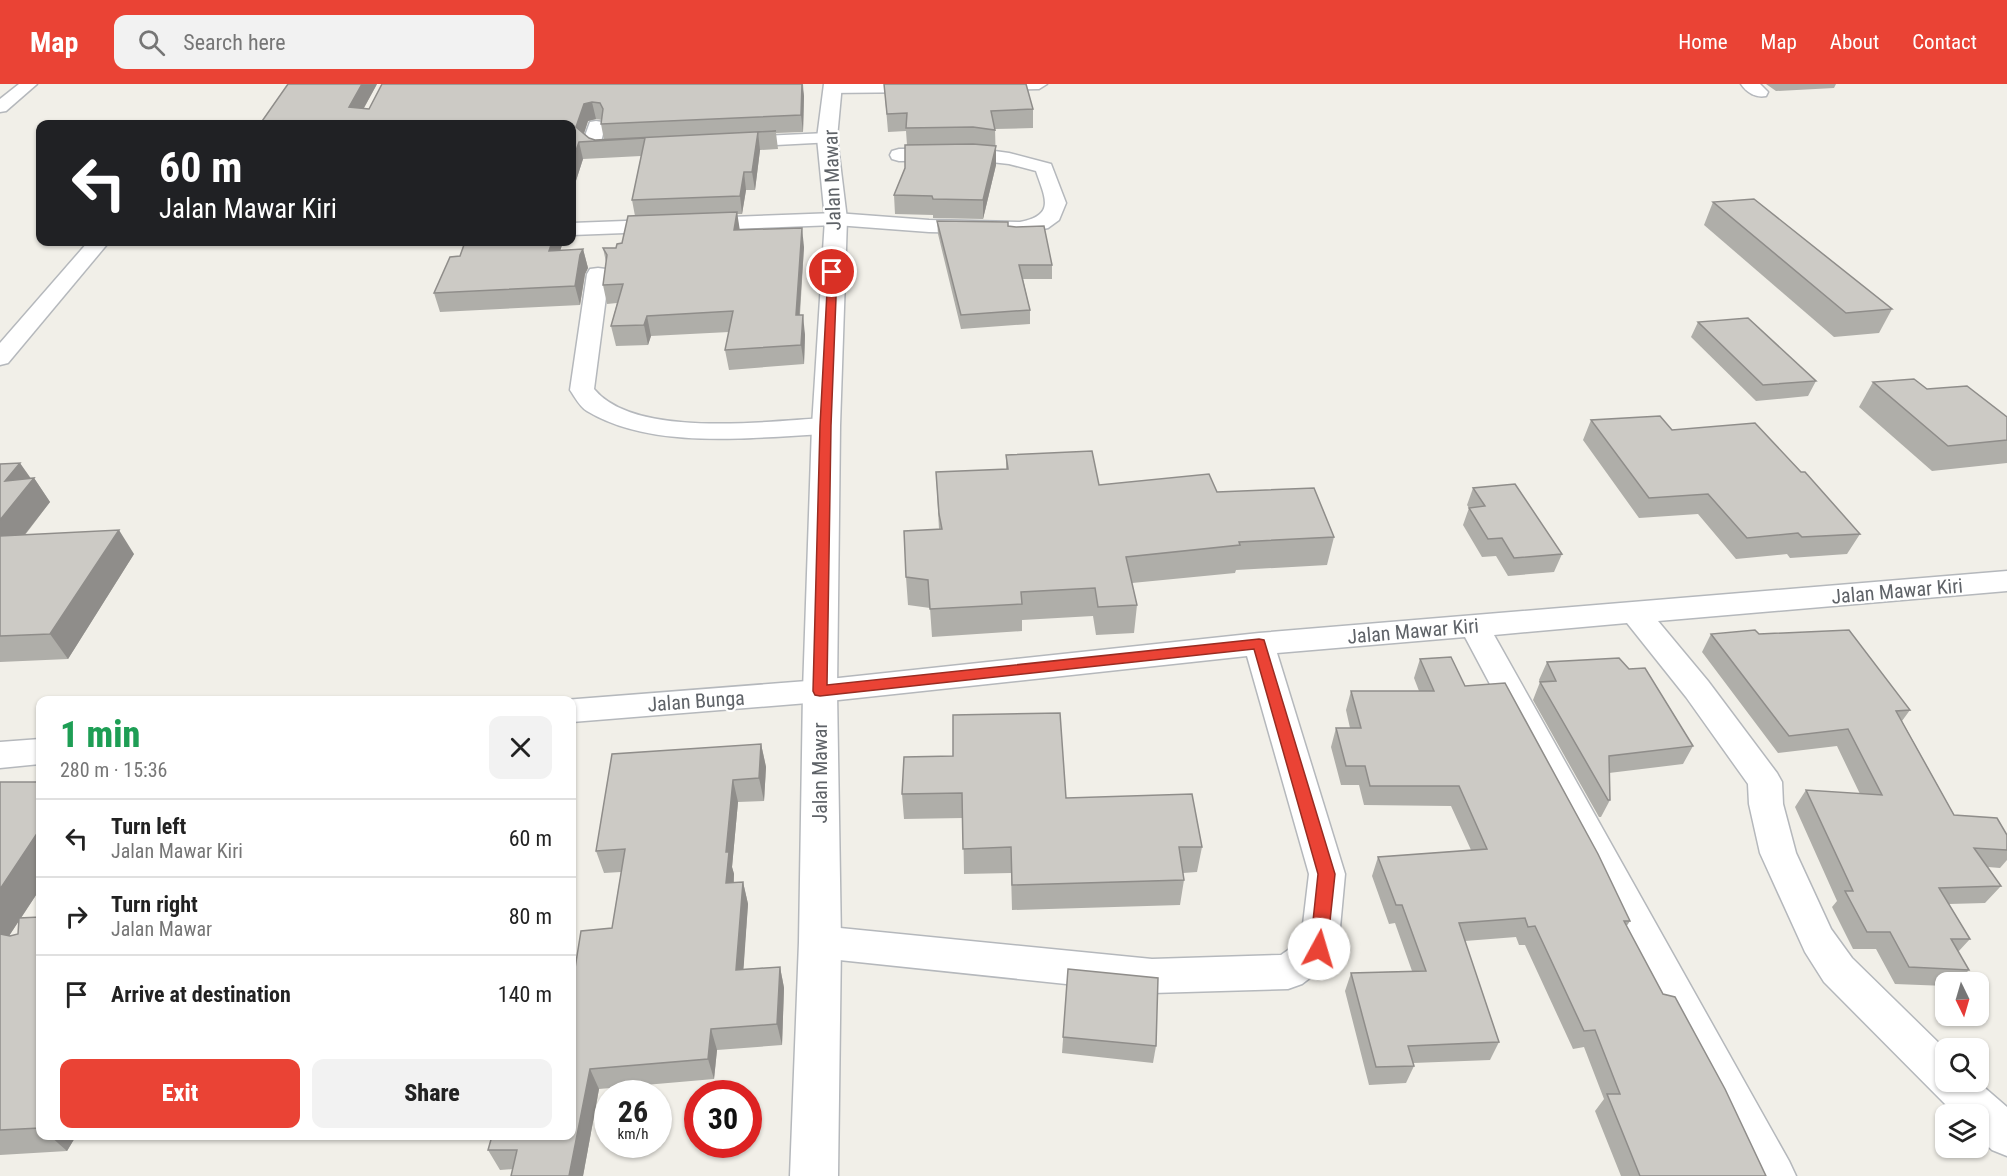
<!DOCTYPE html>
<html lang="en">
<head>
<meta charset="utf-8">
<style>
  body { margin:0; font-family:"Roboto Condensed",sans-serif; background:#f2f2f2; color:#222; height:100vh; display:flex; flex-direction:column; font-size:22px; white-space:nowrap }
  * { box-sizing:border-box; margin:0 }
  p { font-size:20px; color:#767676 }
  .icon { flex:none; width:33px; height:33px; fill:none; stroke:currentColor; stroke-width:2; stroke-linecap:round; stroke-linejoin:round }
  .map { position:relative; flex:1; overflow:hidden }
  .panel { position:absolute; left:36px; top:612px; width:540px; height:444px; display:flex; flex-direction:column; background:#fff; border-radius:12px; box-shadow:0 2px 4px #0004 }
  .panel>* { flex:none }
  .hud { position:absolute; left:36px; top:36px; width:540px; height:126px; border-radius:12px; box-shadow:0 2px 4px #0004; background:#202124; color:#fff; overflow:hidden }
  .needle { width:39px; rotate:175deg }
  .controls { position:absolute; left:1935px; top:888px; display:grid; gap:12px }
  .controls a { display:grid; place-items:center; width:54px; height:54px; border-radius:12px; background:#fff; box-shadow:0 2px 4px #0004; font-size:30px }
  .speed { position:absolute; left:594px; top:996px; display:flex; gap:12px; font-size:30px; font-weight:700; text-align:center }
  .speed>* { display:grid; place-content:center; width:78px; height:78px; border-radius:50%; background:#fff; box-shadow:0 2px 4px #0004; line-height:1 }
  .speed small { font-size:15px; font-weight:400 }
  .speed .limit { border:9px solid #d22; background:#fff; color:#111 }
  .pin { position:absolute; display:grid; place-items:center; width:51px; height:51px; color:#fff; margin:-26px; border:3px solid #fff; border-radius:50%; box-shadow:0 2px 6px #0007 }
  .me { position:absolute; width:66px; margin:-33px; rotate:6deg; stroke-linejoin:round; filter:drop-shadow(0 0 4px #0008) }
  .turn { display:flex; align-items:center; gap:21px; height:126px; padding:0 24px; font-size:27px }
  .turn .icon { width:78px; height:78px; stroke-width:2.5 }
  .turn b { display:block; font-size:42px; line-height:51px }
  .round { display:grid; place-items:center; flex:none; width:63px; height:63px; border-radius:12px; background:#f2f2f2 }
  .overview { display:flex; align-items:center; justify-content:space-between; height:102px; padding:0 24px }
  h1 { font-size:36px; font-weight:800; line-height:45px; color:#1e9e55 }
  .action { display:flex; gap:12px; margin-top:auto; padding:12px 24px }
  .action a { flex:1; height:69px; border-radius:12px; background:#ea4335; color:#fff; font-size:24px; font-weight:800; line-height:69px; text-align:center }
  .action a+a { background:#f2f2f2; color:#222 }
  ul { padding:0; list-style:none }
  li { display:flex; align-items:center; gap:18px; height:78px; padding:0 24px; border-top:2px solid #e0e0e0 }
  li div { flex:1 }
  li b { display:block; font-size:22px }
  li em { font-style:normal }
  header { display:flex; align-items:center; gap:36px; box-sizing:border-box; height:84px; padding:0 30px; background:#ea4335; color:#fff }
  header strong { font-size:28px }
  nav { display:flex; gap:33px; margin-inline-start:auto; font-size:21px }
  .search { width:420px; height:54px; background:#f2f2f2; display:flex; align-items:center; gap:15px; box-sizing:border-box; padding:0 21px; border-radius:12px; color:#767676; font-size:22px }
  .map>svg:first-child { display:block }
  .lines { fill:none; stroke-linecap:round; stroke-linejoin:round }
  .minor-casing { stroke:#b5b8bc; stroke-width:3 }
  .tertiary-casing { stroke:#b5b8bc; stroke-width:3 }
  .minor { fill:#fff; fill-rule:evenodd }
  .tertiary { fill:#fff; fill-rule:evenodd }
  .wall { fill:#afaea9; fill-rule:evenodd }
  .shaded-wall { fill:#8f8d8a }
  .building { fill:#cccac5; stroke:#8f8d8a; stroke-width:1.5 }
  .route { fill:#ea4335; stroke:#982c22; stroke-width:1.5 }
  .labels { text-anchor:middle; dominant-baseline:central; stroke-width:4.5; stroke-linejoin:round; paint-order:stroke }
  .street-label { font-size:20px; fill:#5f6368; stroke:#fff }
</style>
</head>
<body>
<header>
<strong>Map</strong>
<div class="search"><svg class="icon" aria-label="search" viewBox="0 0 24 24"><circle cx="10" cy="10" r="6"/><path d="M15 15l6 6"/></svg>Search here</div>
<nav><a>Home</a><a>Map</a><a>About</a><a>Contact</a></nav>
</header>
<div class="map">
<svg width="2007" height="1092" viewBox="0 0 2007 1092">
  <rect width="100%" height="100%" fill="#f1efe8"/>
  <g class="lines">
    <g class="minor-casing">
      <g id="minor">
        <polygon points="19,0 37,0 6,27 0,28 0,15"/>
        <polygon points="833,0 932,0 934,3 926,8 827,9 825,5"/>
        <polygon points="978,0 1047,0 1039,5 986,6 980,5"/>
        <path d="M1741,0H1760L1768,8L1766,12C1756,14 1747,9 1741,0Z"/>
        <path d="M596,37L602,38L605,42L601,58L603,60L626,58L632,59L635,63L632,67C615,71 594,76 582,60L590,38Z"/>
        <polygon points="827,49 833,50 836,54 833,58 737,63 731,62 728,58 731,54 737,53"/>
        <path d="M973,64L1009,69L1051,80L1066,119L1059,136L1048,144L1020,150L929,148L836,141L572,151V139L836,129L929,136L1020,138C1056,131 1045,114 1036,87L1009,80L973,76L899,77L892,75L890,71L892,67L899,65Z"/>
        <polygon points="88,158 109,158 8,279 0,281 0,259"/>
        <path d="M598,184L606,185L609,190L594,305C635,355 767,337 826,334L835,337L839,342L835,347L826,350C753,353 653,367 587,327C580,323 575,313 570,306L587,190L590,185Z"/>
        <polygon points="2007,487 2007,507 1658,537 1708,597 1777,689 1782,698 1783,720 1796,769 1831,845 1852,874 1946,966 1946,998 1978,998 2007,1023 2007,1072 1992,1066 1978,1053 1978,1030 1955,1030 1824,898 1805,868 1760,769 1749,720 1748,700 1686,613 1627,539 1494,551 1789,1077 1796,1092 1751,1092 1465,553 1277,569 1345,790 1338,865 1332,877 1302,900 1288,905 1152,909 820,874 807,870 801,858 807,846 820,842 1152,875 1281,871 1301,857 1309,790 1247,572 820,618 572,638 572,616 564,616 820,596 1259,549"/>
        <polygon points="40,655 40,680 0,684 0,658"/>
      </g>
    </g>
    <g class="tertiary-casing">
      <polygon id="tertiary" points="824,0 842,0 837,54 847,135 840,342 837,607 841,858 838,1092 790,1092 799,858 803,607 812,342 825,135 817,54"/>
    </g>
    <use href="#minor" class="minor"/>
    <use href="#tertiary" class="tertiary"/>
  </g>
  <g class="wall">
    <path d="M288,0H377L364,24L369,25L382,0H803L804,12L803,48L776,49L778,65L760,66L755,106H746L742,130H737L739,146L804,163L800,231L805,251L804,280L729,286L725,266L729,248L651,252L648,261L616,262L611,242L617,219L607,220L603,201L606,178L603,164H616L622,159L635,132L632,116L641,72L583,75L572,109V40H260ZM596,35L602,36L601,40L604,56H595L589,54L584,50L588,37Z"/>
    <polygon points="884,0 1033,25 1033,44 995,45 996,81 983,135 933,134 933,131 895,130 894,111 905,84 907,61 906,47 888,48"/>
    <polygon points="1766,0 1836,0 1834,4 1776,7"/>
    <polygon points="1713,118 1892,225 1879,249 1834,253 1704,141"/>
    <polygon points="937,137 1008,142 1052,181 1052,195 1023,195 1030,226 1030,240 961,245 938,150"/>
    <polygon points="563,158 560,167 583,165 588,184 585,190 580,221 440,228 434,209 460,172"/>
    <polygon points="1698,238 1816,297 1808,312 1756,317 1691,253"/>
    <polygon points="1873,298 1927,305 2007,333 2007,379 1932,387 1859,323"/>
    <polygon points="1591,336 1672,346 1860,450 1847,470 1790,474 1787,470 1736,475 1698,430 1639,434 1583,356"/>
    <polygon points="1006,371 1099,401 1217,408 1334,453 1327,481 1236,486 1235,489 1132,499 1137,521 1134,549 1096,551 1093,532 1022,536 1022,547 932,553 930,524 908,521 906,493 939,445 936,388 1006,386"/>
    <polygon points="0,380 30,394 34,394 50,418 25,451 134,470 68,575 0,578"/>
    <polygon points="1473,404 1562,470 1554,488 1508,492 1496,472 1482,473 1463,441 1469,424 1467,421"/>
    <polygon points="1711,550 1759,550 1910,626 1902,637 1954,731 2007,751 2007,776 2000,784 1988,783 2001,802 1985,819 1949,820 1970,855 1958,868 1969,886 1957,898 1946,898 1946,902 1895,900 1876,865 1853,865 1832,823 1837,817 1795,723 1806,706 1860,710 1837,662 1778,669 1702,568"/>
    <polygon points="1420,575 1465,602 1630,837 1626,843 1663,910 1766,1092 1621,1092 1595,1027 1604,1015 1584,963 1573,965 1525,861 1519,861 1516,853 1465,857 1499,958 1490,976 1413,979 1414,982 1406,999 1369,1001 1345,907 1351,889 1412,887 1395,839 1389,840 1372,792 1378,773 1471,766 1451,722 1364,721 1359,701 1341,701 1331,663 1336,644 1350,644 1346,626 1351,607 1419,607 1414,594"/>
    <polygon points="1547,578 1693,662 1683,680 1609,689 1610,716 1601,733 1599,733 1533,616 1540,598 1539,596"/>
    <polygon points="761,660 766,683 764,717 738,718 732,783 734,790 734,799 743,798 748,820 743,885 780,883 784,904 782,961 717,966 714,995 599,1005 583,1092 511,1092 513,1085 500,1086 488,1066 492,1052 572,1052 572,903 581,847 612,844 621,788 604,789 596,767 612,670"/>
    <polygon points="953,672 1202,763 1197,788 1183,789 1184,796 1180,821 1012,826 1011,789 964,790 963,734 904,735 902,710"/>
    <path d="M0,698H40V805L21,834L40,833V1052H76L67,1067L0,1071ZM18,838V850L9,852Z"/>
    <polygon points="1068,885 1156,962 1153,979 1062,969"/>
  </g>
  <g class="shaded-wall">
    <polygon points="362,0 377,0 355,40 349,23"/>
    <polygon points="802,0 804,12 803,48 801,31"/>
    <polygon points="592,18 596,35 588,37 581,58 576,43 584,20"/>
    <polygon points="758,48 760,66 755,106 752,88"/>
    <polygon points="579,58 583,75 572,109 572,78"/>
    <polygon points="996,62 996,81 983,135 983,116"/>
    <polygon points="744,88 746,106 742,130 740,112"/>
    <polygon points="737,128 740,147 734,146"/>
    <polygon points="802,144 804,163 798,251 796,231"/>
    <polygon points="552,158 563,158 554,186 549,167"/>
    <polygon points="583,165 588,184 585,190 580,221 575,202 580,171"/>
    <polygon points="803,231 805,251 804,280 801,261"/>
    <polygon points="647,232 651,252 648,261 644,241"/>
    <polygon points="20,379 32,396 34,394 50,418 4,477 0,472 0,436 5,397"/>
    <polygon points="119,446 134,470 68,575 50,550"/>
    <polygon points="761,660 766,683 764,717 759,694"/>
    <polygon points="733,696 738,718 732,783 734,790 732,821 726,799 726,768"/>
    <polygon points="40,745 40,805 7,855 0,856 0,805"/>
    <polygon points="743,798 748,820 742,907 736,886"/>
    <polygon points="780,883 784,904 782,961 777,940"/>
    <polygon points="711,945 717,966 714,995 708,975"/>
    <polygon points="590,985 599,1005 583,1092 569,1092"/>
    <polygon points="50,1052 76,1052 67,1067"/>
  </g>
  <g class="building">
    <polygon points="288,0 362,0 349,23 369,25 382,0 802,0 801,31 601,40 603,25 600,19 592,18 584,20 576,43 589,54 595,56 776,47 758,48 752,88 744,88 740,112 632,116 645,54 579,58 572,78 572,40 260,40"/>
    <polygon points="884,0 1026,0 1033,25 991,27 995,46 973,43 906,44 907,29 887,30"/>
    <polygon points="973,60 996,62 983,116 933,115 932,112 894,111 905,84 905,61"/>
    <polygon points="1754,115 1892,225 1846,229 1713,118"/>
    <polygon points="737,128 734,146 802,144 796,231 803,231 801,261 725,266 733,227 647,232 644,241 611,242 623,200 603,201 607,171 603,164 616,164 617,160 622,159 628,132"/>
    <polygon points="937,137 1008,138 1008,142 1016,143 1044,142 1052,181 1019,181 1030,226 961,231"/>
    <polygon points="465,158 552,158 549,167 583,165 580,171 575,202 434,209 450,173 460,172"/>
    <polygon points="1748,234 1816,297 1763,301 1698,238"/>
    <polygon points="1914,295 1927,305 1967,302 2007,333 2007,356 1948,362 1873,298"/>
    <polygon points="1660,332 1672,346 1755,339 1801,388 1805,388 1860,450 1802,453 1798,449 1747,454 1708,410 1649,414 1591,336"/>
    <polygon points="1092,367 1099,401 1209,390 1217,408 1314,404 1334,453 1239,458 1240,461 1126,473 1137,521 1098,523 1095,504 1021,508 1022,520 930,525 928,496 906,493 904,447 942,445 939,430 936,388 1008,385 1006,371"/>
    <polygon points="20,379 5,397 34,394 0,436 0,380"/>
    <polygon points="1515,400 1562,470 1514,474 1502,454 1488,455 1469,424 1485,422 1473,404"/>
    <polygon points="119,446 50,550 0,552 0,452"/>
    <polygon points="1755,546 1759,550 1849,546 1910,626 1896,627 1954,731 1997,734 2007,751 2007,766 1974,764 2001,802 1939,804 1970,855 1951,855 1969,886 1909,883 1890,848 1867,848 1845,807 1853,807 1806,706 1882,711 1848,645 1789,652 1711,550"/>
    <polygon points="1451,573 1465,602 1505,599 1598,770 1630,837 1624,837 1663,910 1675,913 1725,1005 1766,1092 1640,1092 1607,1010 1620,1010 1595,946 1584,947 1535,842 1528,843 1525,834 1459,839 1499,958 1408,962 1414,982 1376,983 1351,889 1426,887 1402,821 1396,821 1378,773 1487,765 1459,702 1370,702 1365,682 1346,682 1336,644 1361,644 1351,607 1434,607 1420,575"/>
    <polygon points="1619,574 1629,585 1645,584 1693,662 1609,672 1610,716 1608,716 1540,598 1556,597 1547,578"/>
    <polygon points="1060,629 1066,714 1192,710 1202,763 1179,763 1184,796 1012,801 1011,763 963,765 962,709 902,710 904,673 953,672 953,631"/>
    <polygon points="761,660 759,694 733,696 726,768 729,768 726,799 743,798 736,886 780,883 777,940 711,945 708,975 590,985 569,1092 511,1092 517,1066 488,1066 492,1052 572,1052 572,903 581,847 612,844 625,765 596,767 612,670"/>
    <polygon points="0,698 40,698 40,745 0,805"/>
    <polygon points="40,833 40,1044 0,1046 0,850 10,852 18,850 19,834"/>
    <polygon points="1068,885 1158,894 1156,962 1063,953"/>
  </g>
  <polygon class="route" points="832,185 837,188 831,342 827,601 1259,555 1264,556 1335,790 1327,865 1325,870 1319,872 1313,870 1310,865 1318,790 1254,565 820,612 815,611 813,607 820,342 828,188"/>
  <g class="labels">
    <g class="street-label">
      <text transform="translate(832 96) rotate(-92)">Jalan Mawar</text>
      <text transform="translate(1897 507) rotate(-5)">Jalan Mawar Kiri</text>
      <text transform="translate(1413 547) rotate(-5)">Jalan Mawar Kiri</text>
      <text transform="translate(696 617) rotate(-4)">Jalan Bunga</text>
      <text transform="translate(820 689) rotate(-90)">Jalan Mawar</text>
    </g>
  </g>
</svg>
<div class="controls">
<a><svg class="needle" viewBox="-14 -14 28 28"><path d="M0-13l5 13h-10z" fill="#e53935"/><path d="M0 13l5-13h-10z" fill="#767676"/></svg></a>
<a><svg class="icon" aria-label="search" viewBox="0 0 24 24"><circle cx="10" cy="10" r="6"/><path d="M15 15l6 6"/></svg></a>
<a><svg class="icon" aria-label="layers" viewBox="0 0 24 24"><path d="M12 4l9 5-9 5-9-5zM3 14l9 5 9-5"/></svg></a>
</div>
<div class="speed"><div>26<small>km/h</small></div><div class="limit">30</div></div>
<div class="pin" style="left:832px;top:188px;background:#d93025"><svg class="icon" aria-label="arrive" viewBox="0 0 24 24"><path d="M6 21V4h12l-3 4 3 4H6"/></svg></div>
<svg class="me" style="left:1319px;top:865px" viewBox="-20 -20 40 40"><circle r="19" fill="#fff"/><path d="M0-13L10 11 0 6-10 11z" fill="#ea4335"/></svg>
<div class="hud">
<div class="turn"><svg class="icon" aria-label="left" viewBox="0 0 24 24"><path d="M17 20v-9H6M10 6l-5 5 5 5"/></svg><div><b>60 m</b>Jalan Mawar Kiri</div></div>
</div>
<section class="panel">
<div class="overview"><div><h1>1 min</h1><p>280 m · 15:36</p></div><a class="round"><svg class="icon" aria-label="close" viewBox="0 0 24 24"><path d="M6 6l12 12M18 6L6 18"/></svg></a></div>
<ul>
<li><svg class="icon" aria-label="left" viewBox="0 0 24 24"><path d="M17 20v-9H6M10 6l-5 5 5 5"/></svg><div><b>Turn left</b><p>Jalan Mawar Kiri</p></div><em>60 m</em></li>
<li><svg class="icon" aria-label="right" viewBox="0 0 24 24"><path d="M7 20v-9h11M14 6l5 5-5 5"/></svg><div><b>Turn right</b><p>Jalan Mawar</p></div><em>80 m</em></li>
<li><svg class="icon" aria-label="arrive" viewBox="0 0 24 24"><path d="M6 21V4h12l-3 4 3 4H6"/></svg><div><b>Arrive at destination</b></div><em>140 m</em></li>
</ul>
<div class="action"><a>Exit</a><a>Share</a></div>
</section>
</div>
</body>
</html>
